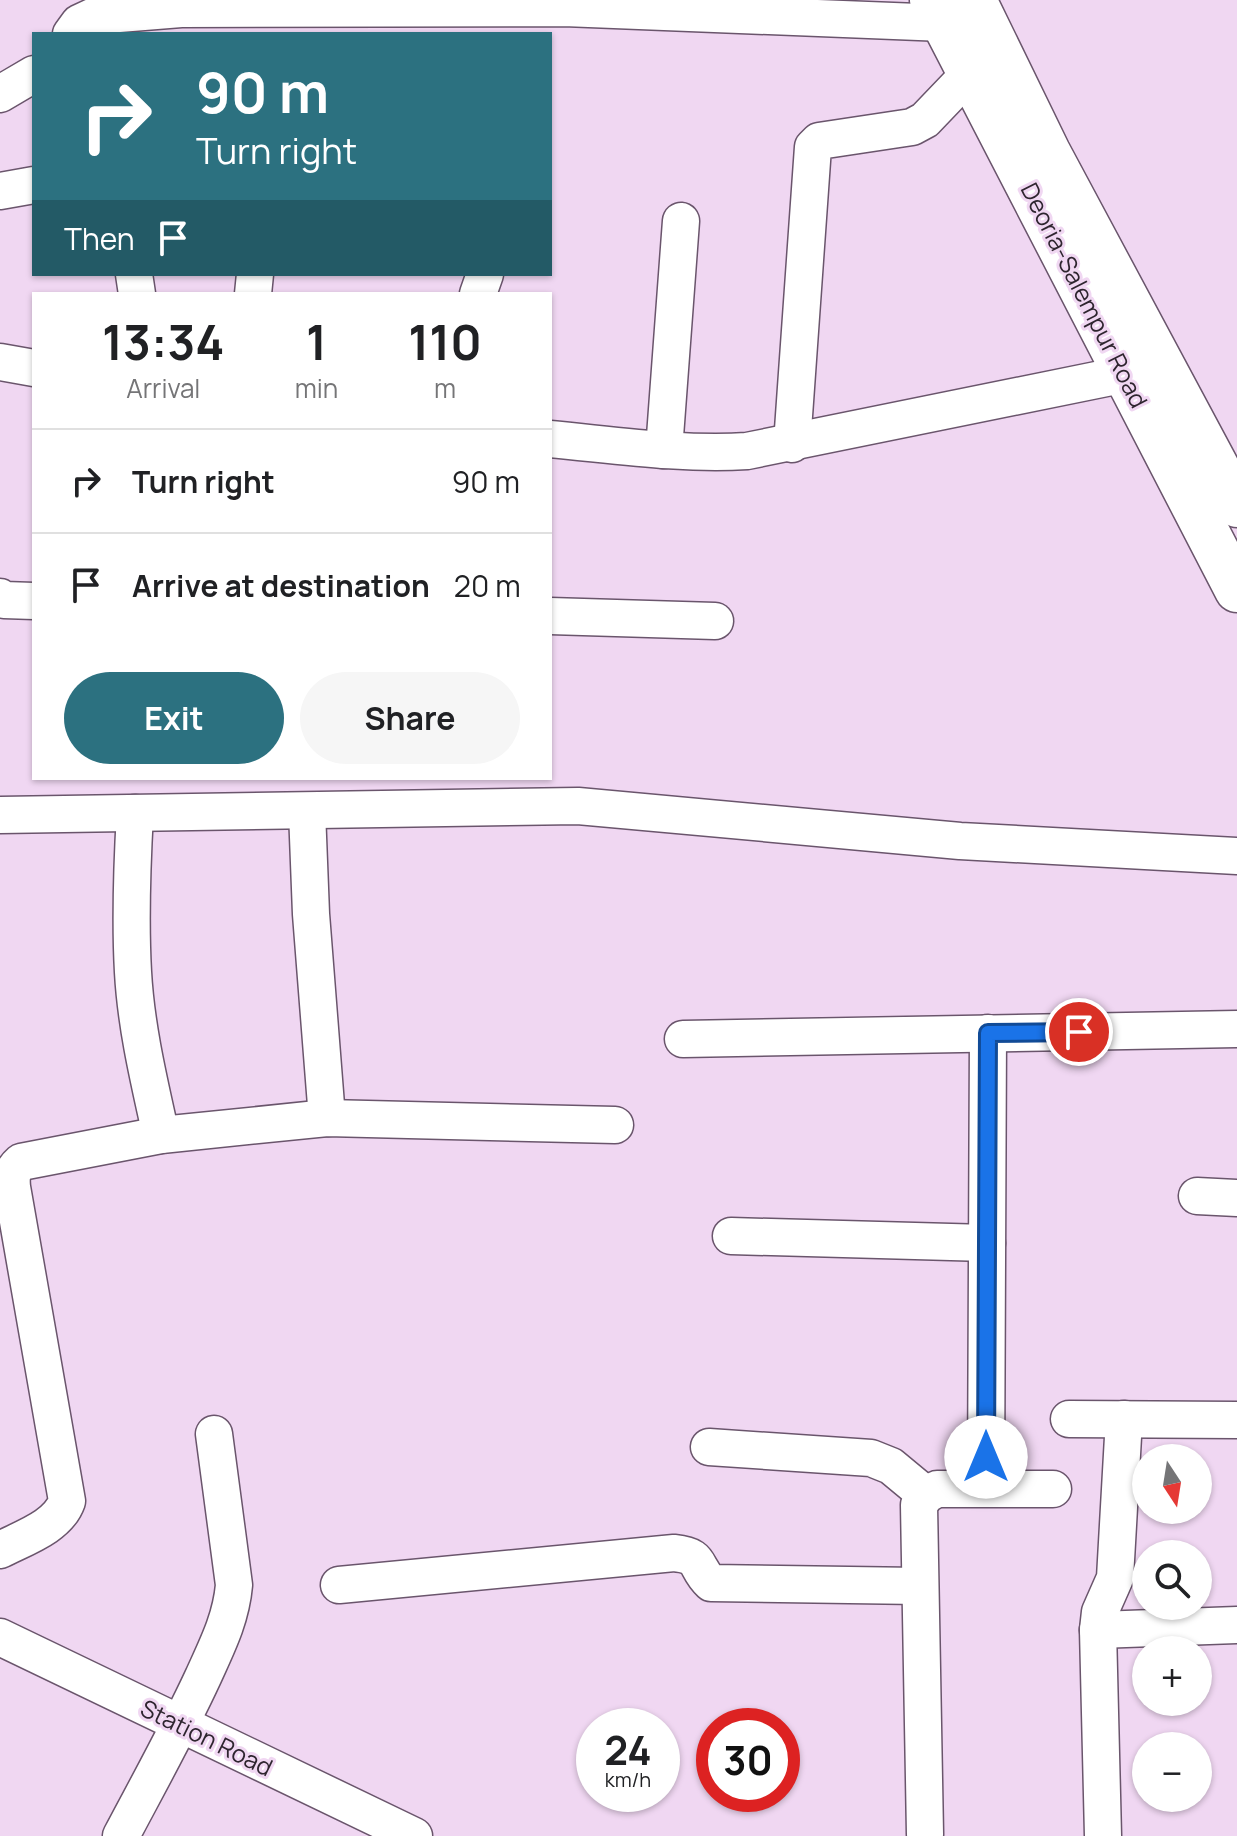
<!DOCTYPE html>
<html lang="en">
<head>
<meta charset="utf-8">
<style>
  body { margin:0; font-family:Manrope,sans-serif; background:#f6f6f6; color:#202124; height:100vh; display:flex; flex-direction:column; font-size:30px; white-space:nowrap }
  * { box-sizing:border-box; margin:0 }
  p { font-size:26px; color:#757577 }
  .icon { flex:none; width:44px; height:44px; fill:none; stroke:currentColor; stroke-width:2; stroke-linecap:round; stroke-linejoin:round }
  .map { position:relative; flex:1; overflow:hidden }
  .panel { position:absolute; left:32px; top:292px; width:520px; height:488px; display:flex; flex-direction:column; background:#fff; border-radius:0px; box-shadow:0 2px 6px #0004 }
  .panel>* { flex:none }
  .hud { position:absolute; left:32px; top:32px; width:520px; height:244px; border-radius:0px; box-shadow:0 2px 6px #0004; background:#2c7180; color:#fff; overflow:hidden }
  .needle { width:52px; rotate:168deg }
  .controls { position:absolute; left:1132px; top:1444px; display:grid; gap:16px }
  .controls a { display:grid; place-items:center; width:80px; height:80px; border-radius:50%; background:#fff; box-shadow:0 2px 6px #0004; font-size:40px }
  .speed { position:absolute; left:576px; top:1708px; display:flex; gap:16px; font-size:40px; font-weight:700; text-align:center }
  .speed>* { display:grid; place-content:center; width:104px; height:104px; border-radius:50%; background:#fff; box-shadow:0 2px 6px #0004; line-height:1 }
  .speed small { font-size:20px; font-weight:400 }
  .speed .limit { border:12px solid #d22; background:#fff; color:#111 }
  .pin { position:absolute; display:grid; place-items:center; width:68px; height:68px; color:#fff; margin:-34px; border:4px solid #fff; border-radius:50%; box-shadow:0 2px 8px #0007 }
  .me { position:absolute; width:88px; margin:-44px; rotate:0deg; stroke-linejoin:round; filter:drop-shadow(0 0 6px #0008) }
  .turn { display:flex; align-items:center; gap:28px; height:168px; padding:0 32px; font-size:36px }
  .turn .icon { width:104px; height:104px; stroke-width:2.5 }
  .turn b { display:block; font-size:56px; line-height:68px }
  .then { display:flex; align-items:center; height:76px; padding:0 32px; background:#0003; gap:16px; font-size:30px }
  .eta { display:flex; justify-content:space-evenly; align-items:center; height:136px; text-align:center }
  .eta b { font-size:48px; font-weight:700; line-height:56px }
  .button { display:flex; gap:16px; margin-top:auto; padding:16px 32px }
  .button a { flex:1; height:92px; border-radius:48px; background:#2c7180; color:#fff; font-size:32px; font-weight:700; line-height:92px; text-align:center }
  .button a+a { background:#f6f6f6; color:#202124 }
  ul { padding:0; list-style:none }
  li { display:flex; align-items:center; gap:24px; height:104px; padding:0 32px; border-top:2px solid #e0e0e0 }
  li div { flex:1 }
  li b { display:block; font-size:30px }
  li em { font-style:normal }
  .map>svg:first-child { display:block }
  .lines { fill:none; stroke-linecap:round; stroke-linejoin:round }
  .minor-casing { stroke:#6a556c; stroke-width:39 }
  .highway-casing { stroke:#6a556c; stroke-width:47 }
  .minor { stroke:#fff; stroke-width:36 }
  .highway { stroke:#fff; stroke-width:44 }
  .route-casing { stroke:#114b97; stroke-width:20 }
  .route { stroke:#1a73e8; stroke-width:14 }
  .labels { text-anchor:middle; dominant-baseline:central; stroke-width:6; stroke-linejoin:round; paint-order:stroke }
  .street-label { font-size:24px; fill:#2e252f; stroke:#f0d7f2 }
</style>
</head>
<body>
<div class="map">
<svg width="1237" height="1836" viewBox="0 0 1237 1836">
  <rect width="100%" height="100%" fill="#f0d7f2"/>
  <g class="lines">
    <g class="minor-casing">
      <g id="minor">
        <polyline points="71,34 79,23 94,16 181,9 564,8 944,23"/>
        <polyline points="0,94 34,74"/>
        <polyline points="0,191 34,185"/>
        <polyline points="134,274 137,294"/>
        <polyline points="253,294 255,274"/>
        <polyline points="478,294 485,274"/>
        <polyline points="0,362 34,368"/>
        <path d="M550,439C615,445 681,455 747,451L1126,374"/>
        <polyline points="792,444 813,147 819,141 912,127 925,120 970,73"/>
        <polyline points="664,450 681,221"/>
        <polyline points="0,597 4,600 34,601"/>
        <polyline points="550,616 715,621"/>
        <polyline points="307,811 311,914 327,1118"/>
        <path d="M135,813C132,866 130,919 133,972C136,1027 149,1081 161,1135"/>
        <polyline points="0,815 578,806 960,841 1237,856"/>
        <polyline points="683,1039 1237,1029"/>
        <polyline points="1197,1196 1237,1198"/>
        <polyline points="731,1236 987,1243"/>
        <polyline points="1069,1419 1237,1420"/>
        <polyline points="709,1447 871,1458 891,1466 926,1495"/>
        <polyline points="986,1488 988,1033"/>
        <path d="M0,1550C23,1538 58,1527 67,1501L12,1187C11,1176 12,1170 21,1162L161,1135L327,1118L615,1125"/>
        <path d="M339,1585L674,1553C704,1556 693,1566 711,1583L919,1586"/>
        <polyline points="1098,1630 1237,1625"/>
        <polyline points="0,1637 414,1836"/>
        <polyline points="925,1834 919,1505 926,1495 937,1489 1053,1489"/>
        <path d="M121,1836C149,1783 178,1731 203,1677C217,1646 231,1619 234,1585L214,1434"/>
        <polyline points="1103,1836 1098,1630 1100,1612 1115,1578 1124,1419"/>
      </g>
    </g>
    <g class="highway-casing">
      <g id="highway">
        <polyline points="932,0 1237,590"/>
        <polyline points="974,0 1048,152 1237,505"/>
      </g>
    </g>
    <use href="#minor" class="minor"/>
    <use href="#highway" class="highway"/>
  </g>
  <g class="lines">
    <g class="route-casing">
      <polyline id="route" points="986,1457 988,1033 1079,1032"/>
    </g>
    <use href="#route" class="route"/>
  </g>
  <g class="labels">
    <g class="street-label">
      <text transform="translate(1085 295) rotate(63)">Deoria-Salempur Road</text>
      <text transform="translate(207 1737) rotate(26)">Station Road</text>
    </g>
  </g>
</svg>
<div class="controls">
<a><svg class="needle" viewBox="-14 -14 28 28"><path d="M0-13l5 13h-10z" fill="#e53935"/><path d="M0 13l5-13h-10z" fill="#757577"/></svg></a>
<a><svg class="icon" aria-label="search" viewBox="0 0 24 24"><circle cx="10" cy="10" r="6"/><path d="M15 15l6 6"/></svg></a>
<a>+</a>
<a>−</a>
</div>
<div class="speed"><div>24<small>km/h</small></div><div class="limit">30</div></div>
<div class="pin" style="left:1079px;top:1032px;background:#d93025"><svg class="icon" aria-label="arrive" viewBox="0 0 24 24"><path d="M6 21V4h12l-3 4 3 4H6"/></svg></div>
<svg class="me" style="left:986px;top:1457px" viewBox="-20 -20 40 40"><circle r="19" fill="#fff"/><path d="M0-13L10 11 0 6-10 11z" fill="#1a73e8"/></svg>
<div class="hud">
<div class="turn"><svg class="icon" aria-label="right" viewBox="0 0 24 24"><path d="M7 20v-9h11M14 6l5 5-5 5"/></svg><div><b>90 m</b>Turn right</div></div>
<div class="then">Then<svg class="icon" aria-label="arrive" viewBox="0 0 24 24"><path d="M6 21V4h12l-3 4 3 4H6"/></svg></div>
</div>
<section class="panel">
<div class="eta">
<div><b>13:34</b><p>Arrival</p></div>
<div><b>1</b><p>min</p></div>
<div><b>110</b><p>m</p></div>
</div>
<ul>
<li><svg class="icon" aria-label="right" viewBox="0 0 24 24"><path d="M7 20v-9h11M14 6l5 5-5 5"/></svg><div><b>Turn right</b></div><em>90 m</em></li>
<li><svg class="icon" aria-label="arrive" viewBox="0 0 24 24"><path d="M6 21V4h12l-3 4 3 4H6"/></svg><div><b>Arrive at destination</b></div><em>20 m</em></li>
</ul>
<div class="button"><a>Exit</a><a>Share</a></div>
</section>
</div>
</body>
</html>
